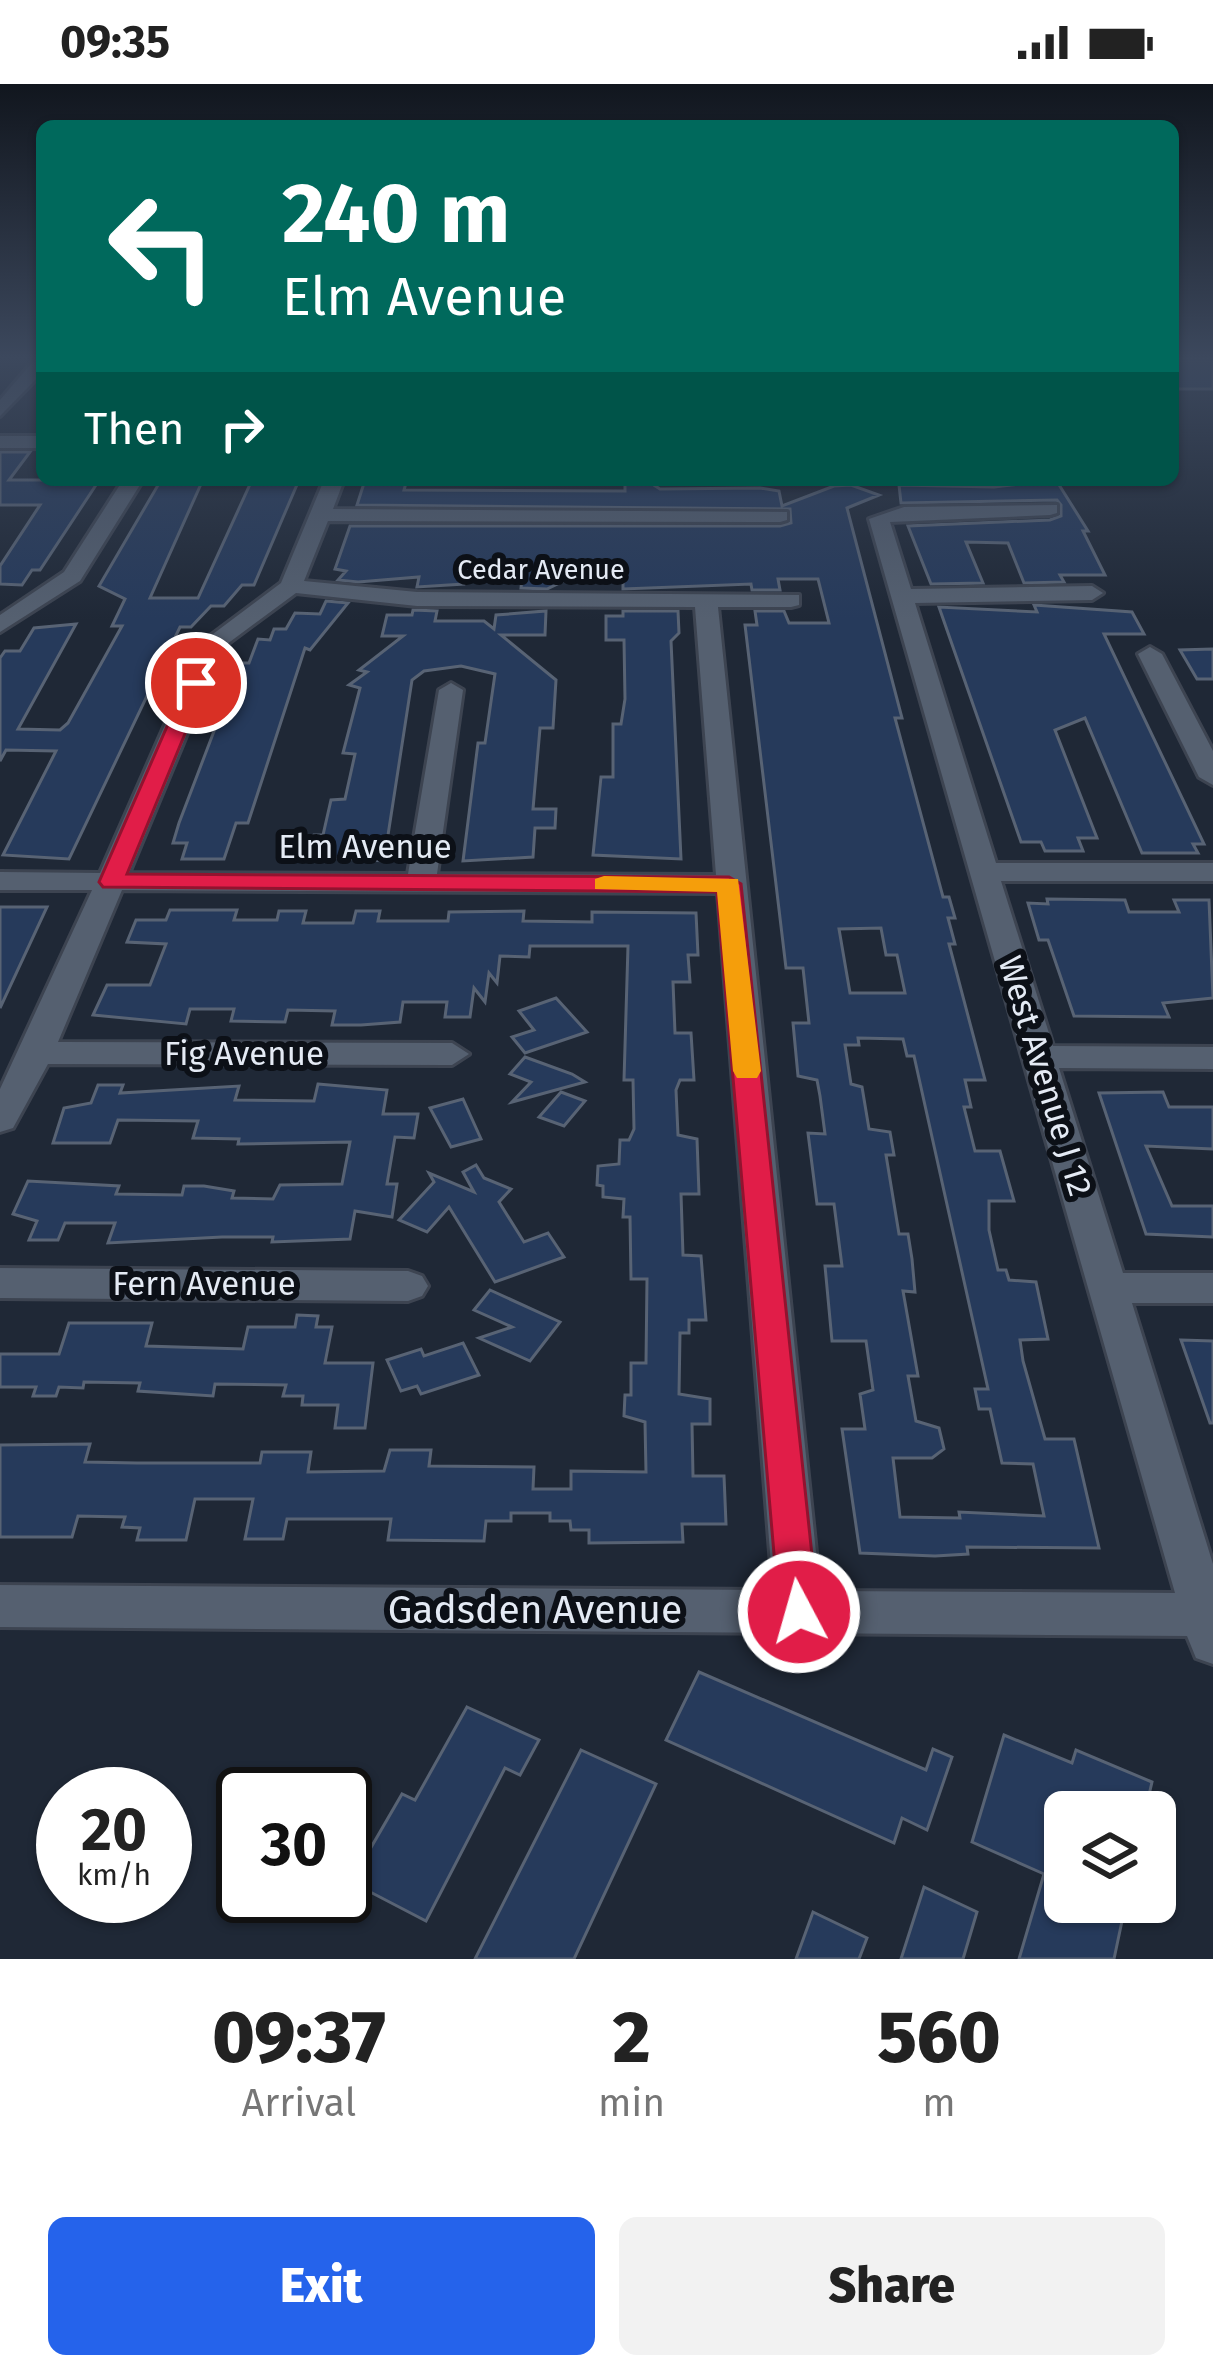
<!DOCTYPE html>
<html lang="en">
<head>
<meta charset="utf-8">
<style>
  body { margin:0; font-family:"Fira Sans",sans-serif; background:#f2f2f2; color:#222; height:100vh; display:flex; flex-direction:column; font-size:45px; white-space:nowrap }
  * { box-sizing:border-box; margin:0 }
  p { font-size:39px; color:#767676 }
  .icon { flex:none; width:66px; height:66px; fill:none; stroke:currentColor; stroke-width:2; stroke-linecap:round; stroke-linejoin:round }
  .map { position:relative; height:1875px; overflow:hidden }
  .panel { display:flex; flex-direction:column; background:#fff; flex:1 }
  .panel>* { flex:none }
  .top-card { position:absolute; left:36px; top:36px; width:1143px; height:366px; border-radius:18px; box-shadow:0 3px 9px #0004; background:#00695c; color:#fff; overflow:hidden }
  .controls { position:absolute; left:1044px; top:1707px; display:grid; gap:24px }
  .controls a { display:grid; place-items:center; width:132px; height:132px; border-radius:18px; background:#fff; box-shadow:0 3px 9px #0004; font-size:60px }
  .speed { position:absolute; left:36px; top:1683px; display:flex; gap:24px; font-size:60px; font-weight:700; text-align:center }
  .speed>* { display:grid; place-content:center; width:156px; height:156px; border-radius:50%; background:#fff; box-shadow:0 3px 9px #0004; line-height:1 }
  .speed small { font-size:30px; font-weight:400 }
  .speed .limit { border:6px solid #111; border-radius:18px; background:#fff; color:#111 }
  .pin { position:absolute; display:grid; place-items:center; width:102px; height:102px; color:#fff; margin:-51px; border:6px solid #fff; border-radius:50%; box-shadow:0 3px 12px #0007 }
  .me { position:absolute; width:132px; margin:-66px; rotate:354deg; stroke-linejoin:round; filter:drop-shadow(0 0 9px #0008) }
  .turn { display:flex; align-items:center; gap:42px; height:252px; padding:0 48px; font-size:54px }
  .turn .icon { width:156px; height:156px; stroke-width:2.5 }
  .turn b { display:block; font-size:84px; line-height:102px }
  .then { display:flex; align-items:center; height:114px; padding:0 48px; background:#0003; gap:24px; font-size:45px }
  .eta { display:flex; justify-content:space-evenly; align-items:center; height:204px; text-align:center }
  .eta b { font-size:72px; font-weight:800; line-height:84px }
  .cta { display:flex; gap:24px; margin-top:auto; padding:24px 48px }
  .cta a { flex:1; height:138px; border-radius:18px; background:#2563eb; color:#fff; font-size:48px; font-weight:800; line-height:138px; text-align:center }
  .cta a+a { background:#f2f2f2; color:#222 }
  .status { display:flex; justify-content:space-between; align-items:center; height:84px; padding:0 60px; background:#fff; direction:ltr }
  .status svg { height:33px; fill:currentColor }
  .map>svg:first-child { display:block }
  .building { fill:#263a5b; stroke:#586374; stroke-width:3; fill-rule:evenodd }
  .lines { fill:none; stroke-linecap:round; stroke-linejoin:round }
  .minor-casing { stroke:#3d4451; stroke-width:6 }
  .minor { fill:#556070; fill-rule:evenodd }
  .route { fill:#e11d48; stroke:#92132f; stroke-width:3 }
  .slow { fill:#f59e0b }
  .labels { text-anchor:middle; dominant-baseline:central; stroke-width:12; stroke-linejoin:round; paint-order:stroke }
  .far-street-label { font-size:27px; fill:#e4eaf4; stroke:#0c1017 }
  .street-label { font-size:33px; fill:#e4eaf4; stroke:#0c1017 }
  .near-street-label { font-size:39px; fill:#e4eaf4; stroke:#0c1017 }
</style>
</head>
<body>
<div class="status"><b>09:35</b><svg viewBox="0 0 49 12"><path d="M0 12V9h3v3zM5 12V6h3v6zM10 12V3h3v9zM15 12V0h3v12zM26 1h20v11H26zM47 4h2v5h-2z"/></svg></div>
<div class="map">
<svg width="1213" height="1875" viewBox="0 0 1213 1875">
  <rect width="100%" height="100%" fill="#1f2836"/>
  <g class="building">
    <rect x="1173" y="274" width="40" height="31"/>
    <polygon points="0,368 30,368 9,396 93,396 96,401 40,486 32,486 22,501 0,500 0,482 40,421 0,421"/>
    <polygon points="161,396 201,400 150,514 198,514 252,396 299,396 254,501 242,501 224,522 211,522 191,543 180,543 69,775 3,771 56,667 6,666 0,677 0,574 5,567 20,567 34,544 76,540 18,645 60,646 68,639 122,542 112,542 125,515 99,502"/>
    <path d="M365,396H400L406,399L404,406L625,407V398H649L660,405L760,404L779,407L782,422L834,402L851,401L879,411L847,424L902,634H895L943,813H949L955,834H948L955,860H949L985,996H965L971,1023H964L975,1067H1000L1014,1117H989V1146L998,1186H1006L1009,1196L1036,1198L1048,1255L1020,1256L1023,1277L1045,1355H1074L1099,1464L967,1463L968,1470L935,1472L860,1469L842,1345H865L860,1310L873,1306L866,1257H832L825,1182H842L834,1120H817L808,1049L825,1050L820,1012L817,996L798,992L793,939H809L803,884H786L745,541H757L755,527H784L789,539H829L818,495H778L780,506H752L751,500L623,505V494L568,495L547,505L521,504L522,494H465L464,500L417,503L419,493L358,498L338,496L346,487L335,485L350,442H780L791,439L790,425L357,421ZM881,844L886,871H897L905,909H850L839,845ZM858,954L903,955L907,972H914L988,1305H975L979,1325H990L1002,1379L1033,1380L1044,1432L959,1428L960,1434L900,1433L893,1374H932L944,1365L939,1344L916,1337L908,1292H918L903,1207L915,1208L912,1175L908,1150H899L886,1071H894L890,1048L869,1045L862,1003L851,1000L845,961H859Z"/>
    <polygon points="1056,396 1088,447 1083,447 1105,491 1060,491 1064,498 1024,499 1008,459 966,458 983,499 931,500 908,442 1050,436 1061,432 1061,421 1057,416 901,419 899,401 994,403"/>
    <polygon points="326,517 348,519 310,566 305,564 248,739 236,739 224,775 182,775 187,759 173,759 179,739 240,579 249,579 258,555 270,556 274,545 286,545 295,529 320,530"/>
    <polygon points="1034,521 1132,528 1144,550 1104,550 1204,760 1193,760 1198,769 1142,769 1085,634 1055,646 1097,754 1078,754 1083,767 1045,767 1041,758 1021,758 939,523 1037,528"/>
    <polygon points="413,526 437,527 435,537 484,537 494,545 496,531 546,527 545,551 501,551 556,596 553,644 540,644 533,725 556,725 555,744 535,744 533,773 463,777 478,659 485,659 495,590 461,582 424,587 412,596 384,777 308,772 314,751 323,751 331,716 345,715 355,670 343,669 360,604 349,601 367,588 359,586 403,552 382,552 387,531 412,531"/>
    <polygon points="623,527 678,527 679,549 671,557 681,775 593,771 601,693 613,693 613,640 621,640 625,615 624,556 606,556 606,532 623,532"/>
    <polygon points="1213,565 1213,595 1197,595 1180,566"/>
    <polygon points="1047,815 1125,816 1129,828 1179,828 1174,816 1209,816 1213,914 1163,919 1169,933 1074,932 1048,856 1039,856 1028,819 1048,820"/>
    <polygon points="0,823 47,823 0,924"/>
    <polygon points="170,826 237,826 234,836 277,836 279,827 306,827 303,839 353,839 356,827 380,827 378,837 448,837 449,828 524,827 523,837 592,838 592,828 696,829 698,871 688,871 690,898 673,898 675,949 691,949 694,996 680,996 676,1006 678,1051 697,1055 699,1110 681,1110 683,1171 701,1172 706,1236 689,1236 689,1249 680,1249 679,1310 710,1315 710,1340 692,1340 693,1392 724,1392 726,1440 682,1440 683,1458 589,1459 589,1446 571,1446 570,1437 550,1437 550,1429 511,1429 511,1437 486,1437 484,1457 388,1456 391,1435 287,1435 283,1455 245,1455 253,1415 195,1415 186,1456 137,1456 140,1444 122,1443 125,1433 78,1432 72,1453 0,1453 0,1361 90,1360 85,1378 137,1379 260,1379 262,1368 311,1368 308,1388 384,1387 390,1366 431,1366 429,1382 534,1383 533,1405 571,1405 571,1387 646,1388 645,1338 624,1332 625,1311 631,1311 631,1279 646,1279 647,1195 631,1195 630,1133 623,1133 624,1115 603,1113 603,1102 597,1101 598,1082 619,1080 620,1056 629,1056 634,1045 633,996 624,996 628,862 530,862 529,873 500,872 497,899 489,889 485,918 474,904 470,933 445,933 447,918 403,918 400,938 361,941 332,941 335,927 288,926 285,938 231,937 234,925 190,925 186,940 93,931 107,901 150,901 166,860 127,858 136,836 166,836"/>
    <polygon points="556,914 587,948 525,969 512,953 534,946 519,927"/>
    <polygon points="525,973 572,990 585,998 512,1018 531,998 510,990"/>
    <polygon points="318,1000 387,1006 383,1030 418,1030 414,1054 395,1053 387,1100 397,1100 392,1133 355,1127 350,1155 272,1158 273,1153 222,1153 108,1159 115,1139 65,1139 58,1156 29,1156 37,1137 13,1130 28,1097 119,1102 116,1110 182,1111 184,1102 204,1102 234,1107 232,1114 273,1115 280,1101 342,1100 350,1058 238,1060 239,1055 193,1054 198,1037 118,1036 110,1059 53,1059 64,1024 91,1019 98,1001 123,1001 120,1009 239,1002 235,1016 314,1017"/>
    <polygon points="561,1008 585,1017 564,1042 539,1033"/>
    <polygon points="1163,1008 1169,1023 1213,1023 1213,1065 1146,1062 1172,1122 1213,1122 1213,1153 1146,1150 1099,1009"/>
    <polygon points="463,1015 481,1055 451,1063 430,1024"/>
    <polygon points="476,1081 484,1094 511,1105 499,1118 524,1158 548,1149 564,1173 495,1198 449,1123 427,1148 399,1136 434,1098 429,1089 474,1108 463,1088"/>
    <polygon points="490,1206 560,1238 530,1277 479,1254 512,1243 474,1226"/>
    <polygon points="297,1231 318,1232 316,1243 332,1243 325,1279 373,1279 365,1344 335,1344 338,1321 302,1321 303,1312 283,1312 286,1301 215,1300 213,1312 138,1307 140,1299 84,1298 83,1304 59,1303 56,1312 33,1312 36,1303 0,1303 0,1270 59,1270 69,1239 152,1239 146,1262 243,1265 248,1243 295,1243"/>
    <polygon points="1181,1256 1213,1257 1213,1339 1210,1339"/>
    <polygon points="463,1259 479,1291 421,1310 417,1302 401,1307 387,1276 421,1265 424,1272"/>
    <polygon points="699,1588 926,1686 933,1665 952,1673 927,1746 902,1734 894,1759 666,1656"/>
    <polygon points="467,1623 539,1656 520,1691 505,1684 426,1837 351,1798 402,1710 415,1716"/>
    <polygon points="1004,1651 1072,1679 1076,1666 1152,1698 1145,1728 1065,1728 1065,1818 1126,1818 1114,1875 1019,1875 1044,1790 972,1758"/>
    <polygon points="581,1666 656,1700 574,1875 475,1875"/>
    <polygon points="924,1803 977,1828 963,1875 901,1875"/>
    <polygon points="813,1828 867,1854 859,1875 796,1875"/>
  </g>
  <g class="lines">
    <g class="minor-casing">
      <g id="minor">
        <polygon points="36,274 42,274 42,289 0,332 0,316"/>
        <rect x="0" y="352" width="42" height="12"/>
        <polygon points="123,396 143,396 80,497 0,548 0,531 64,488"/>
        <path d="M324,396H344L333,425L787,428V436L780,438L328,437L304,497L417,508L799,511V521L791,523H718L820,1507L1175,1509L869,435L904,423L1057,421V429L1050,431L890,438L911,505L1092,502L1103,509L1092,516L915,519L996,779H1213V797H1001L1053,962L1213,963V985L1059,984L1123,1189H1213V1219H1132L1213,1480V1580L1196,1574L1187,1552L0,1543V1501L773,1506L718,809L122,806L58,958L452,959L469,970L452,981L48,980L13,1044L0,1048V1005L92,806H0V788L100,789L201,559L281,499ZM296,509L417,522L695,523L716,791L437,790L463,606L451,599L439,606L408,790L129,789L223,563Z"/>
        <polygon points="1150,563 1162,570 1213,667 1213,701 1199,693 1138,570"/>
        <polygon points="0,1184 408,1187 422,1192 428,1202 422,1212 408,1217 0,1214"/>
      </g>
    </g>
    <use href="#minor" class="minor"/>
  </g>
  <linearGradient id="sky" x2="0" y2="1"><stop stop-color="#11161e"/><stop offset="0.51" stop-color="#3c485d"/><stop offset="1" stop-color="#3c485d" stop-opacity="0"/></linearGradient>
  <rect width="1213" height="536" fill="url(#sky)"/>
  <polygon class="route" points="196,593 206,599 127,790 729,793 741,800 818,1528 812,1541 799,1546 785,1541 779,1528 717,808 103,803 99,798 186,599"/>
  <polygon class="slow" points="604,792 738,795 761,987 757,994 737,994 733,987 717,808 595,805 595,795"/>
  <g class="labels">
    <g class="far-street-label">
      <text x="541" y="486">Cedar Avenue</text>
    </g>
    <g class="street-label">
      <text x="365" y="763">Elm Avenue</text>
      <text x="244" y="970">Fig Avenue</text>
      <text transform="translate(1045 992) rotate(73)">West Avenue J 12</text>
      <text x="204" y="1200">Fern Avenue</text>
    </g>
    <g class="near-street-label">
      <text x="535" y="1526">Gadsden Avenue</text>
    </g>
  </g>
</svg>
<div class="controls">
<a><svg class="icon" aria-label="layers" viewBox="0 0 24 24"><path d="M12 4l9 5-9 5-9-5zM3 14l9 5 9-5"/></svg></a>
</div>
<div class="speed"><div>20<small>km/h</small></div><div class="limit">30</div></div>
<div class="pin" style="left:196px;top:599px;background:#d93025"><svg class="icon" aria-label="arrive" viewBox="0 0 24 24"><path d="M6 21V4h12l-3 4 3 4H6"/></svg></div>
<svg class="me" style="left:799px;top:1528px" viewBox="-20 -20 40 40"><circle r="17" fill="#e11d48" stroke="#fff" stroke-width="3"/><path d="M0-11L8 9 0 5-8 9z" fill="#fff"/></svg>
<div class="top-card">
<div class="turn"><svg class="icon" aria-label="left" viewBox="0 0 24 24"><path d="M17 20v-9H6M10 6l-5 5 5 5"/></svg><div><b>240 m</b>Elm Avenue</div></div>
<div class="then">Then<svg class="icon" aria-label="right" viewBox="0 0 24 24"><path d="M7 20v-9h11M14 6l5 5-5 5"/></svg></div>
</div>
</div>
<section class="panel">
<div class="eta">
<div><b>09:37</b><p>Arrival</p></div>
<div><b>2</b><p>min</p></div>
<div><b>560</b><p>m</p></div>
</div>
<div class="cta"><a>Exit</a><a>Share</a></div>
</section>
</body>
</html>
